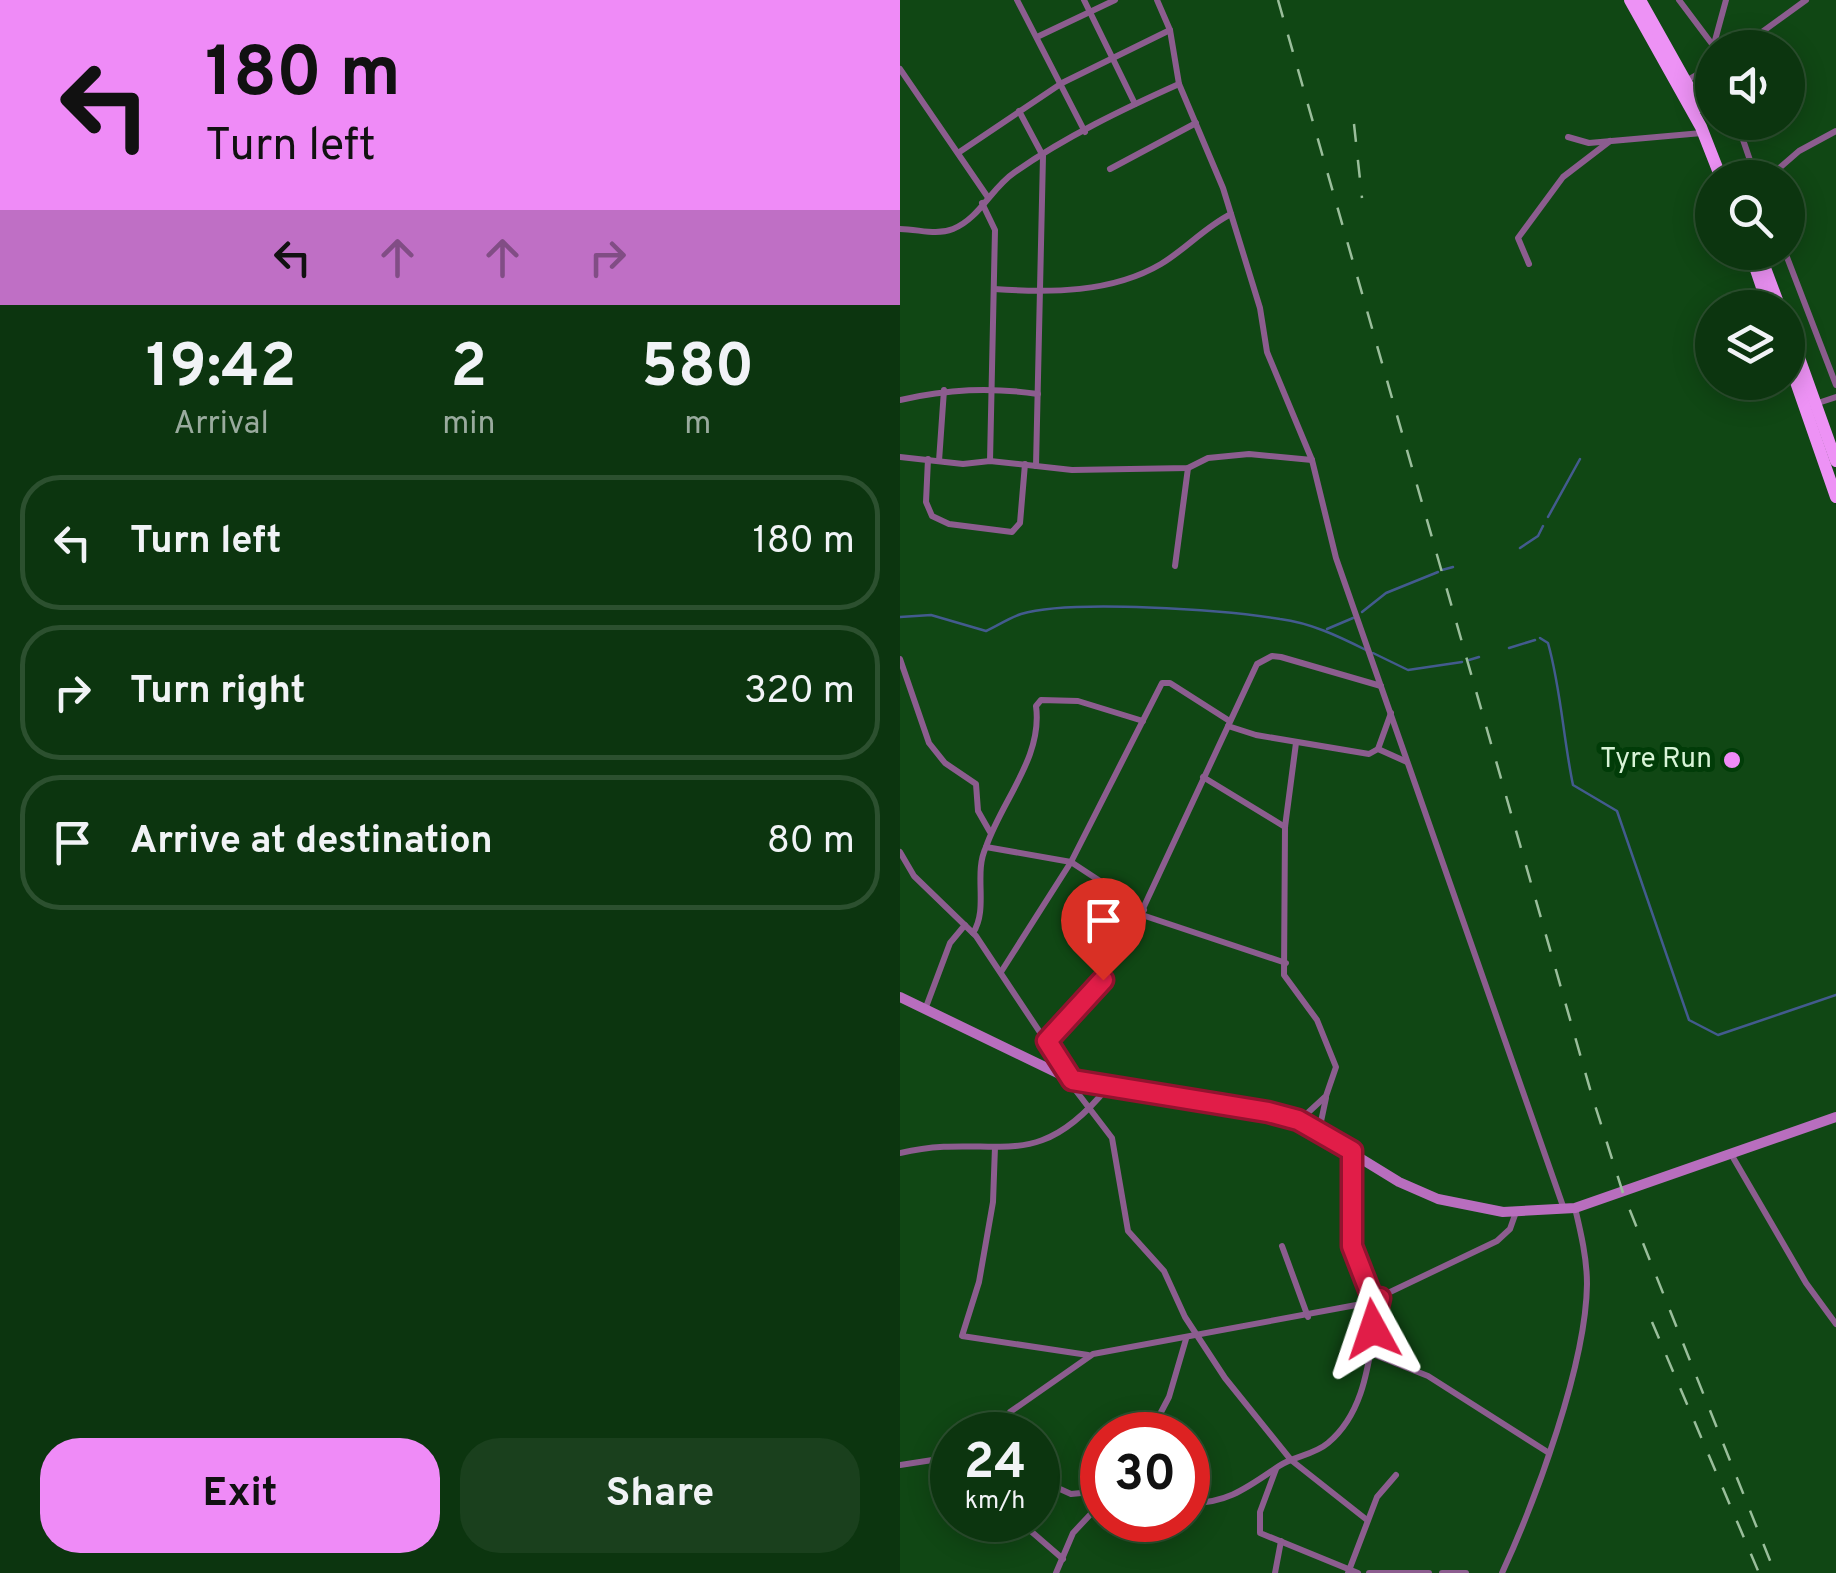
<!DOCTYPE html>
<html lang="en">
<head>
<meta charset="utf-8">
<style>
  body { margin:0; font-family:Overpass,sans-serif; background:#1a401d; color:#f1f3f6; height:100vh; display:flex; flex-direction:column; font-size:38px; white-space:nowrap }
  * { box-sizing:border-box; margin:0 }
  p { font-size:32px; color:#9aab9e }
  .icon { flex:none; width:55px; height:55px; fill:none; stroke:currentColor; stroke-width:2; stroke-linecap:round; stroke-linejoin:round }
  .map { position:relative; flex:1; overflow:hidden }
  .details { display:flex; flex-direction:column; background:#0c350f; width:900px }
  .details>* { flex:none }
  .banner { background:#ef8bf7; color:#111; overflow:hidden }
  .fabs { position:absolute; left:795px; top:30px; display:grid; gap:20px }
  .fabs a { display:grid; place-items:center; width:110px; height:110px; border-radius:50%; background:#0c350f; box-shadow:0 5px 25px #0003,0 0 0 2px #2c502f; font-size:50px }
  .speed { position:absolute; left:30px; top:1412px; display:flex; gap:20px; font-size:50px; font-weight:700; text-align:center }
  .speed>* { display:grid; place-content:center; width:130px; height:130px; border-radius:50%; background:#0c350f; box-shadow:0 5px 25px #0003,0 0 0 2px #2c502f; line-height:1 }
  .speed small { font-size:25px; font-weight:400 }
  .speed .limit { border:15px solid #d22; background:#fff; color:#111 }
  .pin { position:absolute; display:grid; place-items:center; width:85px; height:85px; color:#fff; margin:-102px -42px; border-radius:50% 50% 50% 0; rotate:-45deg; box-shadow:0 0 10px #0007 }
  .pin .icon { rotate:45deg }
  .me { position:absolute; width:110px; margin:-55px; rotate:355deg; stroke-linejoin:round; filter:drop-shadow(0 0 8px #0008) }
  .turn { display:flex; align-items:center; gap:35px; height:210px; padding:0 40px; font-size:45px }
  .turn .icon { width:130px; height:130px; stroke-width:2.5 }
  .turn b { display:block; font-size:70px; line-height:85px }
  .lanes { display:flex; align-items:center; height:95px; padding:0 40px; background:#0003; justify-content:center; gap:50px; direction:ltr }
  .lanes .off { opacity:.35 }
  .eta { display:flex; justify-content:space-evenly; align-items:center; height:170px; text-align:center }
  .eta b { font-size:60px; font-weight:700; line-height:70px }
  .button { display:flex; gap:20px; margin-top:auto; padding:20px 40px }
  .button a { flex:1; height:115px; border-radius:40px; background:#ef8bf7; color:#111; font-size:40px; font-weight:700; line-height:115px; text-align:center }
  .button a+a { background:#1a401d; color:#f1f3f6 }
  ul { padding:0; list-style:none }
  li { display:flex; align-items:center; gap:30px; height:135px; margin:0 20px 15px; padding:0 20px; border:5px solid #2c502f; border-radius:40px }
  li div { flex:1 }
  li b { display:block; font-size:38px }
  li em { font-style:normal }
  main { display:flex; flex:1; min-height:0 }
  .map>svg:first-child { display:block }
  .lines { fill:none; stroke-linecap:round; stroke-linejoin:round }
  .stream { stroke:#435b8e; stroke-width:2.5 }
  .street { stroke:#8c5d8f; stroke-width:6 }
  .secondary { stroke:#b86ebe; stroke-width:10 }
  .highway { stroke:#ed92f5; stroke-width:12 }
  .rail { stroke:#9abe9b; stroke-width:2.5; stroke-dasharray:18 18; stroke-linecap:butt }
  .route-casing { stroke:#92132f; stroke-width:25 }
  .route { stroke:#e11d48; stroke-width:18 }
  .poi-dot { fill:#ef8bf7; stroke:#013c08; stroke-width:4 }
  .labels { text-anchor:middle; dominant-baseline:central; stroke-width:10; stroke-linejoin:round; paint-order:stroke }
  .poi-label { font-size:28px; fill:#d8f4d7; stroke:#013c08; text-anchor:end }
</style>
</head>
<body>
<main>
<section class="details">
<div class="banner">
<div class="turn"><svg class="icon" aria-label="left" viewBox="0 0 24 24"><path d="M17 20v-9H6M10 6l-5 5 5 5"/></svg><div><b>180 m</b>Turn left</div></div>
<div class="lanes"><svg class="icon" aria-label="left" viewBox="0 0 24 24"><path d="M17 20v-9H6M10 6l-5 5 5 5"/></svg><svg class="icon off" aria-label="ahead" viewBox="0 0 24 24"><path d="M12 20V5M6 11l6-6 6 6"/></svg><svg class="icon off" aria-label="ahead" viewBox="0 0 24 24"><path d="M12 20V5M6 11l6-6 6 6"/></svg><svg class="icon off" aria-label="right" viewBox="0 0 24 24"><path d="M7 20v-9h11M14 6l5 5-5 5"/></svg></div>
</div>
<div class="eta">
<div><b>19:42</b><p>Arrival</p></div>
<div><b>2</b><p>min</p></div>
<div><b>580</b><p>m</p></div>
</div>
<ul>
<li><svg class="icon" aria-label="left" viewBox="0 0 24 24"><path d="M17 20v-9H6M10 6l-5 5 5 5"/></svg><div><b>Turn left</b></div><em>180 m</em></li>
<li><svg class="icon" aria-label="right" viewBox="0 0 24 24"><path d="M7 20v-9h11M14 6l5 5-5 5"/></svg><div><b>Turn right</b></div><em>320 m</em></li>
<li><svg class="icon" aria-label="arrive" viewBox="0 0 24 24"><path d="M6 21V4h12l-3 4 3 4H6"/></svg><div><b>Arrive at destination</b></div><em>80 m</em></li>
</ul>
<div class="button"><a>Exit</a><a>Share</a></div>
</section>
<div class="map">
<svg width="936" height="1573" viewBox="0 0 936 1573">
  <rect width="100%" height="100%" fill="#104714"/>
  <g class="lines">
    <g class="stream">
      <polyline points="648,517 680,459"/>
      <polyline points="620,548 638,536 643,526"/>
      <polyline points="542,570 553,567"/>
      <polyline points="462,612 486,593 538,572"/>
      <path d="M0,617L31,615L86,631C97,626 109,618 121,614C171,599 325,610 380,619C411,623 438,636 466,650"/>
      <polyline points="427,629 453,618"/>
      <path d="M640,638L648,643C661,689 663,737 673,785L717,811L789,1020L818,1035L936,995"/>
      <polyline points="609,648 635,640"/>
      <polyline points="473,653 508,670 562,662"/>
      <polyline points="569,660 579,657"/>
    </g>
    <g class="street">
      <polyline points="117,0 185,132"/>
      <polyline points="184,0 235,104"/>
      <polyline points="257,0 270,30 279,84 323,188 360,308 367,352 412,460 436,558 664,1209"/>
      <polyline points="779,0 815,48"/>
      <polyline points="137,37 215,0"/>
      <polyline points="814,44 826,0"/>
      <polyline points="840,48 906,0"/>
      <polyline points="0,69 87,196"/>
      <polyline points="784,82 812,66"/>
      <polyline points="119,111 143,156 136,466"/>
      <polyline points="837,122 856,178"/>
      <polyline points="668,137 689,143 802,133"/>
      <polyline points="58,153 162,83 270,30"/>
      <polyline points="210,169 296,123"/>
      <polyline points="868,178 899,151 936,131"/>
      <polyline points="82,203 95,230 90,461"/>
      <path d="M0,229C19,229 35,236 53,229C80,218 91,188 115,172C165,137 223,109 279,84"/>
      <polyline points="885,252 936,385"/>
      <polyline points="629,264 618,238 663,177 710,141"/>
      <path d="M94,289C149,293 212,293 261,264C286,249 305,227 331,214"/>
      <path d="M0,400C48,389 90,387 138,394"/>
      <polyline points="918,403 936,397"/>
      <polyline points="0,457 63,464 90,461 172,470 288,468 308,458 349,454 412,460"/>
      <polyline points="28,459 26,502 32,516 49,524 112,532 120,523 125,464"/>
      <polyline points="39,461 44,390"/>
      <polyline points="275,566 288,468"/>
      <polyline points="0,659 29,743 45,763 76,784 78,811 90,832"/>
      <polyline points="328,726 356,735 469,754 478,749 507,762"/>
      <polyline points="396,743 385,827 384,975 417,1020 436,1067 426,1096 400,1120"/>
      <polyline points="478,749 491,713"/>
      <polyline points="303,777 385,827"/>
      <path d="M86,847C102,800 143,757 136,706L141,700L178,701L243,721"/>
      <polyline points="0,852 14,876 76,936 171,1079"/>
      <polyline points="242,915 386,963"/>
      <path d="M73,933C89,908 73,874 86,847L171,862L244,910"/>
      <polyline points="101,972 171,862 262,683 270,683 328,720"/>
      <polyline points="26,1007 50,943 65,925"/>
      <polyline points="147,1041 203,979 226,945 357,664 372,656 381,657 481,686"/>
      <polyline points="167,1079 212,1138 228,1231 264,1271 285,1317 325,1378 391,1460 467,1520"/>
      <polyline points="419,1131 426,1098"/>
      <polyline points="95,1147 93,1202 79,1282 62,1336 188,1355"/>
      <polyline points="452,1152 452,1246 473,1300"/>
      <path d="M0,1153C95,1131 133,1179 207,1088"/>
      <polyline points="831,1154 906,1283 936,1324"/>
      <polyline points="382,1246 408,1317"/>
      <polyline points="470,1353 528,1376 649,1453"/>
      <polyline points="92,1435 110,1412 193,1354 467,1303 597,1241 610,1229 616,1212"/>
      <polyline points="249,1435 269,1397 286,1339"/>
      <polyline points="0,1465 52,1457"/>
      <polyline points="376,1469 360,1512 360,1533 458,1573"/>
      <polyline points="138,1479 171,1494 202,1491"/>
      <path d="M288,1503C327,1504 348,1487 379,1466C394,1456 414,1455 428,1443C470,1408 469,1347 480,1299"/>
      <polyline points="118,1520 163,1559"/>
      <polyline points="156,1573 173,1533 202,1502"/>
      <polyline points="375,1573 381,1541"/>
      <polyline points="448,1573 477,1497 496,1475"/>
      <polyline points="469,1573 529,1573"/>
      <polyline points="542,1573 566,1573"/>
      <path d="M602,1573C636,1499 686,1365 687,1284C687,1259 681,1233 675,1208"/>
    </g>
    <polyline class="secondary" points="0,997 172,1080 398,1120 499,1182 538,1199 603,1212 675,1208 936,1117"/>
    <g class="highway">
      <polyline points="730,0 801,127 821,178"/>
      <polyline points="740,0 800,107"/>
      <polyline points="850,252 869,308"/>
      <polyline points="859,252 880,308"/>
      <polyline points="888,327 936,461"/>
      <polyline points="888,359 936,497"/>
    </g>
    <g class="rail">
      <polyline points="378,0 692,1096 723,1193 875,1573"/>
      <polyline points="454,124 462,198"/>
      <polyline points="752,1322 859,1573"/>
    </g>
  </g>
  <g class="lines">
    <g class="route-casing">
      <polyline id="route" points="203,980 147,1041 172,1080 368,1112 398,1120 452,1151 452,1246 473,1300 480,1298 473,1329"/>
    </g>
    <use href="#route" class="route"/>
  </g>
  <circle class="poi-dot" cx="832" cy="760" r="10"/>
  <g class="labels">
    <g class="poi-label">
      <text x="812" y="760">Tyre Run</text>
    </g>
  </g>
</svg>
<div class="fabs">
<a><svg class="icon" aria-label="sound" viewBox="0 0 24 24"><path d="M4 9h4l5-4v14l-5-4H4zM17 9q2 3 0 6"/></svg></a>
<a><svg class="icon" aria-label="search" viewBox="0 0 24 24"><circle cx="10" cy="10" r="6"/><path d="M15 15l6 6"/></svg></a>
<a><svg class="icon" aria-label="layers" viewBox="0 0 24 24"><path d="M12 4l9 5-9 5-9-5zM3 14l9 5 9-5"/></svg></a>
</div>
<div class="speed"><div>24<small>km/h</small></div><div class="limit">30</div></div>
<div class="pin" style="left:203px;top:980px;background:#d93025"><svg class="icon" aria-label="arrive" viewBox="0 0 24 24"><path d="M6 21V4h12l-3 4 3 4H6"/></svg></div>
<svg class="me" style="left:473px;top:1329px" viewBox="-20 -20 40 40"><path d="M0-17L14 15 0 8-14 15z" fill="#e11d48" stroke="#fff" stroke-width="4"/></svg>
</div>
</main>
</body>
</html>
